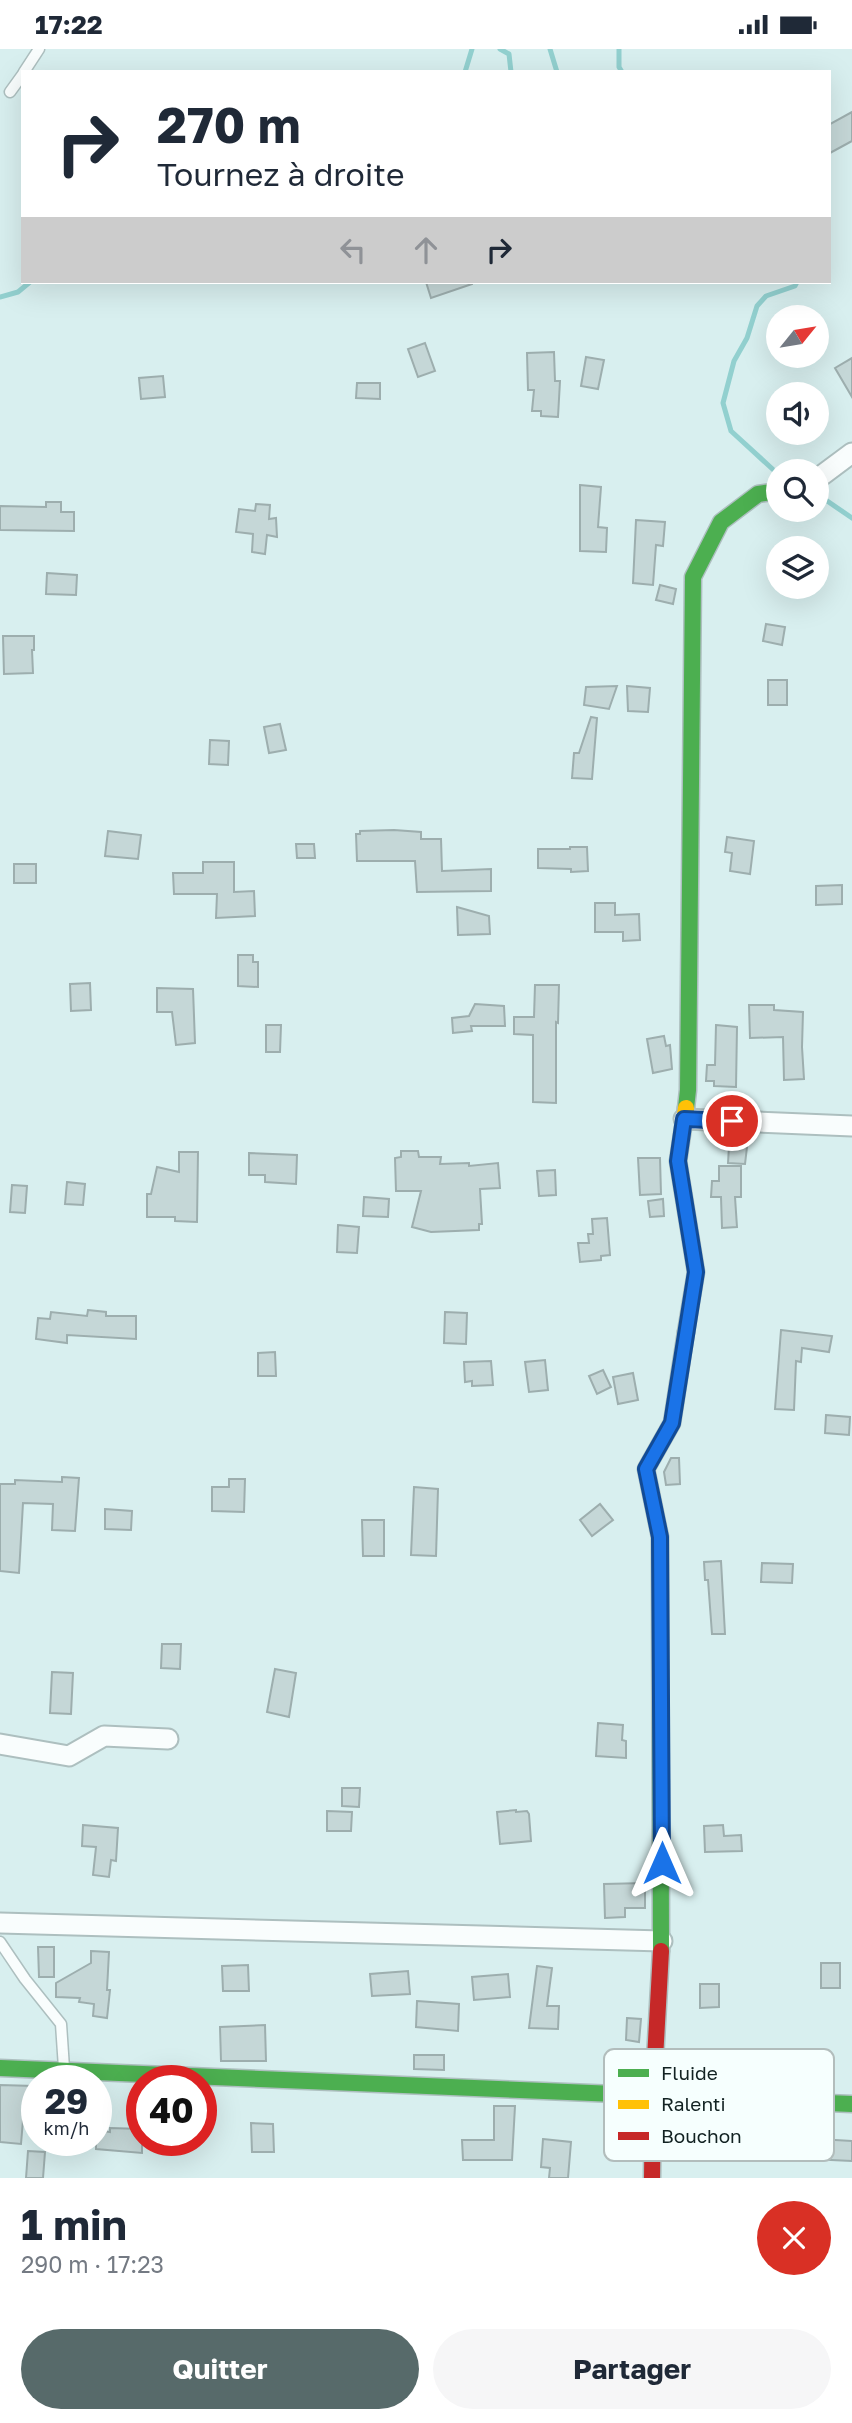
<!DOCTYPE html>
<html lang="fr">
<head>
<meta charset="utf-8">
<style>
  body { margin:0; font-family:"Golos Text",sans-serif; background:#f6f6f7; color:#1f2937; height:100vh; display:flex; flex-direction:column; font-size:26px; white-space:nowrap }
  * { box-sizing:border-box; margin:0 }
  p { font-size:23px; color:#747a83 }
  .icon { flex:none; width:38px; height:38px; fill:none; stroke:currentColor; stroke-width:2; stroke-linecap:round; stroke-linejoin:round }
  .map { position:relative; height:2129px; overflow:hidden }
  .drawer { display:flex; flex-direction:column; background:#fff; flex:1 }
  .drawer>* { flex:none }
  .top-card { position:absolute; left:21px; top:21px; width:810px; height:214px; border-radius:0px; box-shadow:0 7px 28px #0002; background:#fff; color:#1f2937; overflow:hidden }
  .needle { width:46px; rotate:60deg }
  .buttons { position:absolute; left:766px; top:256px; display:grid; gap:14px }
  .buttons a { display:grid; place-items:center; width:63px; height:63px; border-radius:50%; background:#fff; box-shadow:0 7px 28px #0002; font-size:35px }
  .speed { position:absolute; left:21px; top:2016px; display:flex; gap:14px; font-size:35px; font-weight:700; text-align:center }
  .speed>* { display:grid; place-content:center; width:91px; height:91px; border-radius:50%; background:#fff; box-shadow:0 7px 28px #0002; line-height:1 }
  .speed small { font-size:18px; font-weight:400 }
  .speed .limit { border:10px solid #d22; background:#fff; color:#111 }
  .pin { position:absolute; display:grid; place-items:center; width:60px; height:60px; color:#fff; margin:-30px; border:4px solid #fff; border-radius:50%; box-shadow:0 2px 7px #0007 }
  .me { position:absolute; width:77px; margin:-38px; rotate:0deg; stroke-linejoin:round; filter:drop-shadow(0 0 5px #0008) }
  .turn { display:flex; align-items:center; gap:24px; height:147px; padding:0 21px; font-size:32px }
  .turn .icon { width:91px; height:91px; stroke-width:2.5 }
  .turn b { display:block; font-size:49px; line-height:60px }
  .lanes { display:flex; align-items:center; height:66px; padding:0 21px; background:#0003; justify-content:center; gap:35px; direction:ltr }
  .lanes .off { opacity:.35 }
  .round { display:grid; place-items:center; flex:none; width:74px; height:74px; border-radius:37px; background:#f6f6f7 }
  .headline { display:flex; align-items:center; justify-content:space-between; height:119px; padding:0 21px }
  h1 { font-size:42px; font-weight:700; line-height:52px }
  .button { display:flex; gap:14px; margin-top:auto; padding:14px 21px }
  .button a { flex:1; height:80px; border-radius:42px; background:#576a6a; color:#fff; font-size:28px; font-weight:700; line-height:80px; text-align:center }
  .button a+a { background:#f6f6f7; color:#1f2937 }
  .status { display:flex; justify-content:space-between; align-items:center; height:49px; padding:0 35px; background:#fff; direction:ltr }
  .status svg { height:19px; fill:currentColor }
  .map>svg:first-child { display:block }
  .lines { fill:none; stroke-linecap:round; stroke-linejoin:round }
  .stream { stroke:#92d0cf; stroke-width:5 }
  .building { fill:#c5d7d7; stroke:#9daeae; stroke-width:2 }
  .lane-casing { stroke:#adbfbf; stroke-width:13 }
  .street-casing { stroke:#adbfbf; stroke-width:23 }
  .fast-casing { stroke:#adbfbf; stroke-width:19 }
  .slow-casing { stroke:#adbfbf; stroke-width:19 }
  .jam-casing { stroke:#adbfbf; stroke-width:19 }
  .lane { stroke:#f9fdfd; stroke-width:10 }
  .street { stroke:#f9fdfd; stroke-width:19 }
  .fast { stroke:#4caf50; stroke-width:16 }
  .slow { stroke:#ffc107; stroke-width:16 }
  .jam { stroke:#c62828; stroke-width:16 }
  .route-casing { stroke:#114b97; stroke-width:18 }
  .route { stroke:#1a73e8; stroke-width:12 }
  .key { fill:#f6fffe; stroke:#b2bdbc; stroke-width:2 }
  .key-label { font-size:19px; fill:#122222 }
</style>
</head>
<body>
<div class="status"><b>17:22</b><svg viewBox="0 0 49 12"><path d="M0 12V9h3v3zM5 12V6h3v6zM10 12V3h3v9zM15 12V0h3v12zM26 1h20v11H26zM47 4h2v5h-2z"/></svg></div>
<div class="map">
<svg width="852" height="2129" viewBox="0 0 852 2129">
  <rect width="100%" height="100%" fill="#d8efef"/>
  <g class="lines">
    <g class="stream">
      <polyline points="500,0 509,5 511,23"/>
      <polyline points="550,0 557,23"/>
      <polyline points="619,0 619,18 622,23"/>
      <polyline points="465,23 472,0"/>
      <polyline points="0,248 18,243 30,233"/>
      <polyline points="779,426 731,382 723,354 734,312 747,289 757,257 766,247 795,237 797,233"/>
      <polyline points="817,445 852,469"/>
    </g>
  </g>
  <g class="building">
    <polygon points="852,63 852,92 830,104 830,75"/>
    <polygon points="426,233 472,233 472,235 431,249"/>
    <polygon points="425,294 435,322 418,328 408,300"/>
    <polygon points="554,303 555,332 560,332 558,368 541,367 541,362 532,362 534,341 528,341 527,304"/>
    <polygon points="586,308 604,311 598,340 581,337"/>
    <polygon points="852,309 852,348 835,319"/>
    <polygon points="163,327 165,348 141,350 139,329"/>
    <polygon points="357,334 380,334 380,350 356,349"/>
    <polygon points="580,436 601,438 598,478 607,479 606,503 580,502"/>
    <polygon points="46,453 61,453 61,463 74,463 74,482 0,481 0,457 46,458"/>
    <polygon points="256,455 270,456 269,470 276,469 277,488 267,486 265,505 252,503 253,485 236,483 239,460 255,462"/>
    <polygon points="636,471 665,473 663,497 656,496 653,536 633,534"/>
    <polygon points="47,524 77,526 76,546 46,545"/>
    <polygon points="660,536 676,540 673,555 656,551"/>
    <polygon points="766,575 785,578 782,596 763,592"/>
    <polygon points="3,587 34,587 34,601 32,601 33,624 4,625"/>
    <rect x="768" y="631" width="19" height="25"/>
    <polygon points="617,637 609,660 584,656 586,638"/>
    <polygon points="627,637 650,639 648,663 628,662"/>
    <polygon points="591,668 597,669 592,730 572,729 574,704 579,704"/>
    <polygon points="280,675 286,701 269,704 264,678"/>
    <polygon points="210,691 229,692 228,716 209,715"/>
    <polygon points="394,781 421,783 421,790 441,790 442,822 491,820 491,842 417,843 415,812 357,812 356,785 360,785 360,782"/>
    <polygon points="108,782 141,786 138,810 105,807"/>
    <polygon points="727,788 754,792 750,825 730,822 732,804 725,803"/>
    <polygon points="296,795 314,795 315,809 297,809"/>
    <polygon points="570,798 587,798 588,822 571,823 571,820 538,819 538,800 570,800"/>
    <polygon points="203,813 234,813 234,843 254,842 255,867 216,869 217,845 174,845 173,824 203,824"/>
    <rect x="14" y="815" width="22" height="19"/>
    <polygon points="842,836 842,855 816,856 816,837"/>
    <polygon points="595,854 615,854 615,866 639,865 640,891 623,892 623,883 595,883"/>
    <polygon points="457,858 489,867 490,885 458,886"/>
    <polygon points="238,906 253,906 253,913 258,913 258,938 238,937"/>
    <polygon points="90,934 91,961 71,962 70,935"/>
    <polygon points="535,936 559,936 558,974 556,973 556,1054 533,1053 533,986 514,985 514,968 534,968"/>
    <polygon points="157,939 193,940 195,994 176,996 172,963 157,963"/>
    <polygon points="475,955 504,957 505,977 471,977 472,982 453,984 452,969 469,967"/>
    <polygon points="749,956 774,956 774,961 803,963 802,998 804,1030 784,1031 783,988 750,989"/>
    <polygon points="266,976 281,976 280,1003 266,1003"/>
    <polygon points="716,976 737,978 736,1038 714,1037 714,1032 706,1032 707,1016 715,1016"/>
    <polygon points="664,987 666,997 670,996 672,1020 653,1024 647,990"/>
    <polygon points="729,1097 747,1098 745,1115 728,1114"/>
    <polygon points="401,1102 418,1102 419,1108 441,1108 440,1115 469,1114 469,1117 498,1114 500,1139 480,1140 482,1175 479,1175 479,1181 431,1183 412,1178 421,1142 396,1142 395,1109 401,1108"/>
    <polygon points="179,1103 198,1103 197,1173 175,1172 175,1168 147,1168 147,1145 151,1145 157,1118 179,1123"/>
    <polygon points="249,1104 297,1106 296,1135 265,1133 265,1126 249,1126"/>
    <polygon points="638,1109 660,1109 661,1145 640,1146"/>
    <polygon points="719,1117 741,1117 741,1148 735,1148 737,1178 722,1179 721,1148 711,1148 712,1132 719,1132"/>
    <polygon points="555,1121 556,1146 539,1147 537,1122"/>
    <polygon points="67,1133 85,1135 83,1156 65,1155"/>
    <polygon points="12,1136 27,1137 25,1164 10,1163"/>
    <polygon points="364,1148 389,1150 388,1168 363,1167"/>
    <polygon points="663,1150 664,1167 650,1168 648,1152"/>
    <polygon points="607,1169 610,1206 601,1207 601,1211 580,1213 578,1194 589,1194 588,1185 593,1185 592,1170"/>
    <polygon points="338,1176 359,1178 357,1204 337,1203"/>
    <polygon points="88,1261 106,1263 106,1267 136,1267 136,1290 67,1286 67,1294 36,1290 38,1269 50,1270 51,1263 87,1267"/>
    <polygon points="445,1263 467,1264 466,1295 444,1294"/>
    <polygon points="781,1281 832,1287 829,1303 802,1299 801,1313 796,1312 794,1361 775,1360"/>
    <polygon points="275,1303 276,1327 258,1327 258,1304"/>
    <polygon points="545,1311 548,1341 529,1343 525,1313"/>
    <polygon points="491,1312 493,1336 472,1337 472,1332 465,1333 464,1313"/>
    <polygon points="603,1321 611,1338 597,1345 589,1327"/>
    <polygon points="633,1324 638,1351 618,1355 613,1328"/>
    <polygon points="826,1366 850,1368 849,1386 825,1384"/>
    <polygon points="671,1409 679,1409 680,1435 666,1436 664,1423"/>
    <polygon points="62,1428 79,1429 75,1482 52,1481 53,1455 23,1454 19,1524 0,1522 0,1435 15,1435 15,1431 62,1433"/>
    <polygon points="229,1430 245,1430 244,1463 212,1462 212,1438 229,1438"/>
    <polygon points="414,1438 438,1440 436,1507 411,1506"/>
    <polygon points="600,1455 613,1471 592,1487 580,1471"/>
    <polygon points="105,1460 132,1462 131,1481 105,1480"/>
    <polygon points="362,1471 384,1471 384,1507 363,1507"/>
    <polygon points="721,1512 725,1585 712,1585 708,1531 705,1531 704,1513"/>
    <polygon points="762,1514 793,1515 792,1534 761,1533"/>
    <polygon points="162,1595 181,1595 180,1620 161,1619"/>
    <polygon points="275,1620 296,1624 289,1668 267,1663"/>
    <polygon points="52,1623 73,1624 71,1665 50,1664"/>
    <polygon points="598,1674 623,1676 622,1691 626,1692 626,1709 596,1707"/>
    <polygon points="342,1739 360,1739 359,1758 342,1757"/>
    <polygon points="516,1761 516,1763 527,1762 529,1765 531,1792 500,1795 497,1763"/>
    <polygon points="327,1762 352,1763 351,1782 327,1782"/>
    <polygon points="83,1776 118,1779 116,1812 111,1811 109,1828 93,1826 96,1798 82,1797"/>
    <polygon points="723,1776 724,1787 741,1786 742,1802 705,1803 704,1777"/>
    <polygon points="645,1834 645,1859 625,1859 625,1868 605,1869 604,1835"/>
    <polygon points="38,1898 54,1898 54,1928 39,1928"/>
    <polygon points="91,1902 109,1903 107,1941 110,1941 107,1969 93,1967 94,1955 79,1953 80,1949 56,1948 56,1934 91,1914"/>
    <rect x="821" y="1914" width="19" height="25"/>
    <polygon points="248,1916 249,1942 223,1942 222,1917"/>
    <polygon points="537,1917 552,1919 547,1957 559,1957 558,1980 529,1979"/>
    <polygon points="408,1922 410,1945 372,1947 370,1925"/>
    <polygon points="508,1925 510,1948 474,1951 472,1928"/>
    <polygon points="700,1935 719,1935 719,1958 700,1959"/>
    <polygon points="417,1952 459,1955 458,1982 416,1978"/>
    <polygon points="627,1969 641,1970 639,1993 626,1991"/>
    <polygon points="265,1976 266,2012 221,2012 220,1978"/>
    <polygon points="414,2006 444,2006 444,2021 414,2020"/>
    <polygon points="0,2036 34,2037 33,2048 25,2047 21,2095 0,2093"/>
    <polygon points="494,2057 515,2057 512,2111 463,2111 462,2091 494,2091"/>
    <polygon points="251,2074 273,2075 274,2103 252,2103"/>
    <polygon points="770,2077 802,2080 802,2089 852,2092 852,2112 768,2108"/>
    <polygon points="110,2079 142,2080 142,2104 96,2100 96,2081 110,2083"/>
    <polygon points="543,2090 571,2093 568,2129 549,2129 550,2119 541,2118"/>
    <polygon points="28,2102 45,2103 43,2129 26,2129"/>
  </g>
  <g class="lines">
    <g class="lane-casing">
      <g id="lane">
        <polyline points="24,23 39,0"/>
        <polyline points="10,43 23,25"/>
        <polyline points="0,1893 25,1930 61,1975 64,2019"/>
      </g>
    </g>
    <g class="street-casing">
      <g id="street">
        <polyline points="817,430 852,404"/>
        <polyline points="684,1070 852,1077"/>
        <polyline points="0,1695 69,1707 104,1687 168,1690"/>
        <polyline points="0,1874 662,1892"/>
      </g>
    </g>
    <g class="fast-casing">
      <g id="fast">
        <polyline points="686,1059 688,1041 693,528 721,473 758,445 779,442"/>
        <polyline points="661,1902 660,1488 646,1420 672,1374 686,1283"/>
        <polyline points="0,2019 852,2055"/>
      </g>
    </g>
    <g class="slow-casing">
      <polyline id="slow" points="686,1059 678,1112 696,1223 686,1283"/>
    </g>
    <g class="jam-casing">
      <polyline id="jam" points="652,2129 653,2046 661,1902"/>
    </g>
    <use href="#lane" class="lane"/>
    <use href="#street" class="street"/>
    <use href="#fast" class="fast"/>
    <use href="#slow" class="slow"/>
    <use href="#jam" class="jam"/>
  </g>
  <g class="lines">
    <g class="route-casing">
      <polyline id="route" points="662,1814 660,1488 646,1420 672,1374 696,1223 678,1112 684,1070 732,1072"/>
    </g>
    <use href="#route" class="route"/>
  </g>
  <rect x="604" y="2000" width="230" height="112" rx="10" class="key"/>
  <rect x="618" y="2020" width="31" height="8" fill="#4caf50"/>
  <rect x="618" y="2051" width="31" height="9" fill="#ffc107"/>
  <rect x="618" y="2083" width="31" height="8" fill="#c62828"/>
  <g class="key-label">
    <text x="661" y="2031">Fluide</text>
    <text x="661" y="2062">Ralenti</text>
    <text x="661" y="2094">Bouchon</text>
  </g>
</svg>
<div class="buttons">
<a><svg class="needle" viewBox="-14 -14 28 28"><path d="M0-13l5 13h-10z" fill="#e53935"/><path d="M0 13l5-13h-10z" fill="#747a83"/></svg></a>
<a><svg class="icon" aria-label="sound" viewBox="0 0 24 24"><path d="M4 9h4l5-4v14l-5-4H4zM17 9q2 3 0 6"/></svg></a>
<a><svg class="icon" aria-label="search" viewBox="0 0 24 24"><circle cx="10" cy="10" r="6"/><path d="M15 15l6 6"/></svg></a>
<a><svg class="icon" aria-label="layers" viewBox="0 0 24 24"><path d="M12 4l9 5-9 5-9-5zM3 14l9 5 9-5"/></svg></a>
</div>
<div class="speed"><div>29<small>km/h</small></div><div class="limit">40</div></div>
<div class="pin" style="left:732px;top:1072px;background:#d93025"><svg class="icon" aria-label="arrive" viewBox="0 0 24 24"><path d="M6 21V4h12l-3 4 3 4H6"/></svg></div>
<svg class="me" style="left:662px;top:1814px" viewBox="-20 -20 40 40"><path d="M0-17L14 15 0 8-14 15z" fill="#1a73e8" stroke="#fff" stroke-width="4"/></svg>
<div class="top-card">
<div class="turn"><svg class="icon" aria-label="right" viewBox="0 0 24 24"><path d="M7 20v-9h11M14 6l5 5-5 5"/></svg><div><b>270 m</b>Tournez à droite</div></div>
<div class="lanes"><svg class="icon off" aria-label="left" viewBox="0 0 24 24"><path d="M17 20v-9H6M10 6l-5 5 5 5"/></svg><svg class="icon off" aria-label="ahead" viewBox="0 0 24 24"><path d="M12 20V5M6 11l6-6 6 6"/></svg><svg class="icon" aria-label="right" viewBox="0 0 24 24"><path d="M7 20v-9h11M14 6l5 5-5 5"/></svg></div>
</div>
</div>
<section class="drawer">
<div class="headline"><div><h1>1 min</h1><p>290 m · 17:23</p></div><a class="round" style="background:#d93025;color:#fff"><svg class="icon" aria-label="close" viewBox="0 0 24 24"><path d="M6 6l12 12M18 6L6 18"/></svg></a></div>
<div class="button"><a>Quitter</a><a>Partager</a></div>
</section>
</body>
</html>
